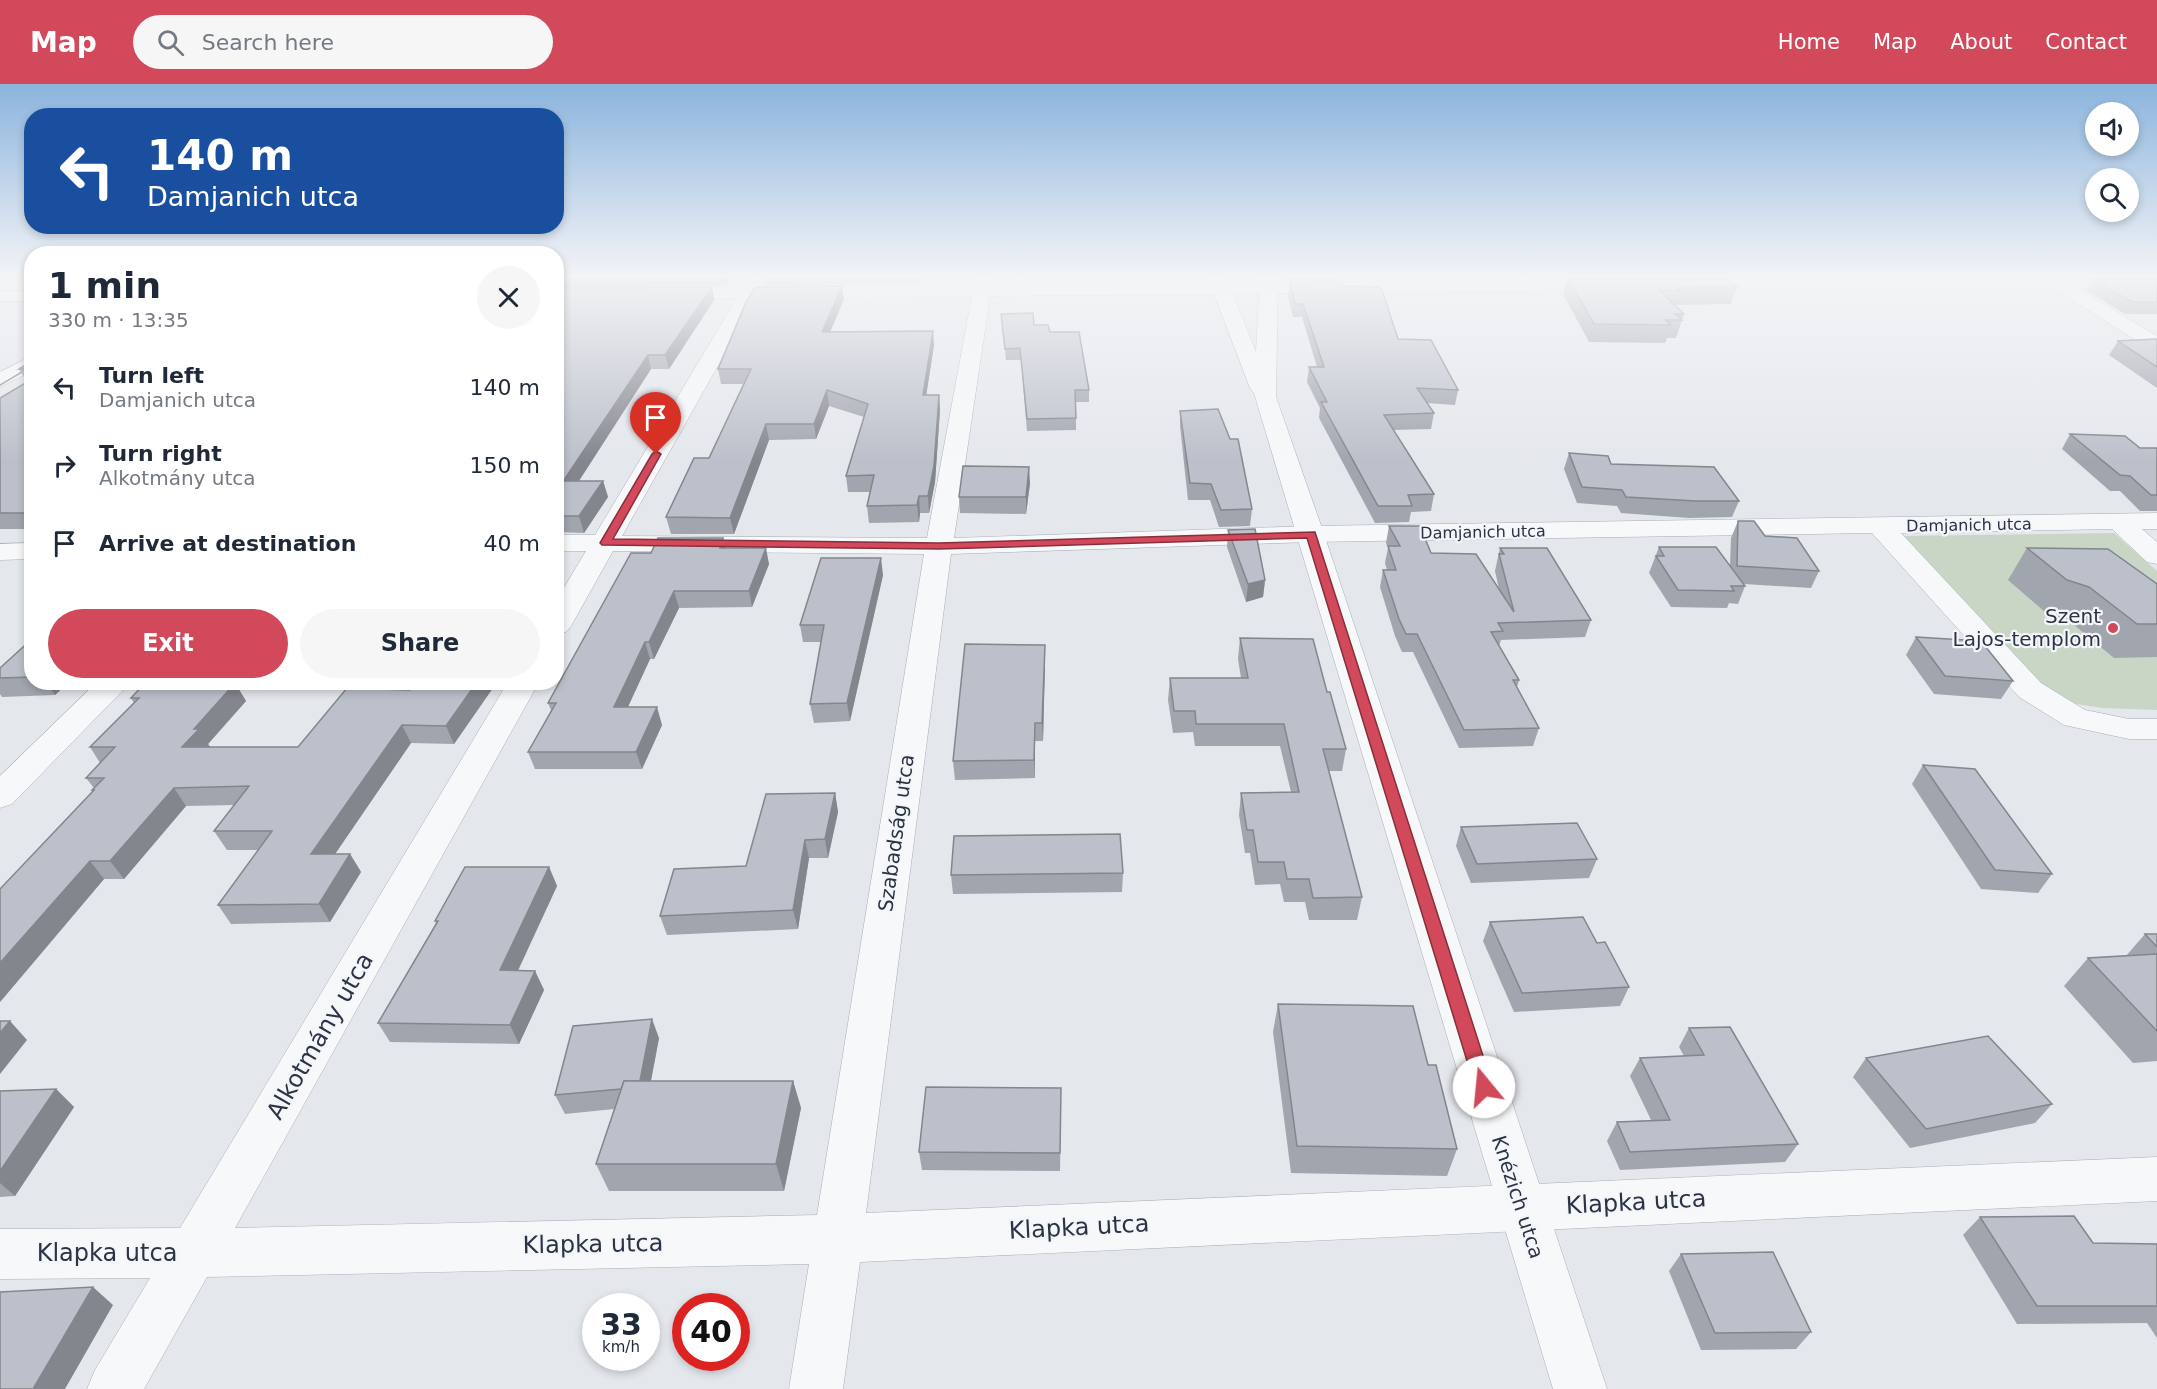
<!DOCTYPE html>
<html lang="en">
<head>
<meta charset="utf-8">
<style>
  body { margin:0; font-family:"DejaVu Sans",sans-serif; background:#f6f6f7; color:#1f2937; height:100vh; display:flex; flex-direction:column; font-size:22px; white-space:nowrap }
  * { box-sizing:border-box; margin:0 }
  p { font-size:20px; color:#747a83 }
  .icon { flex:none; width:33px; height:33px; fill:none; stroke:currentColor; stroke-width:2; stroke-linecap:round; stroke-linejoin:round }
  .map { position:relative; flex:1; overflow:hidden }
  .details { position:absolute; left:24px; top:162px; width:540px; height:444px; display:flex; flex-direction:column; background:#fff; border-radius:24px; box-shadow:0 3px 9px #0003 }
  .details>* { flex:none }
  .hud { position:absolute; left:24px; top:24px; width:540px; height:126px; border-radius:24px; box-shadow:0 3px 9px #0003; background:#1a4fa0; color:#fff; overflow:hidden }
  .tools { position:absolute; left:2085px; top:18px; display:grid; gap:12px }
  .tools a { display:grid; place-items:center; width:54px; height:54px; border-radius:50%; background:#fff; box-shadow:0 3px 9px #0003; font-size:30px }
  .speed { position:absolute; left:582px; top:1209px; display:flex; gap:12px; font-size:30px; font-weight:700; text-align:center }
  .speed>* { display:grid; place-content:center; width:78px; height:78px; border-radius:50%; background:#fff; box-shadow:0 3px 9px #0003; line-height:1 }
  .speed small { font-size:15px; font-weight:400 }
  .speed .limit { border:9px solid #d22; background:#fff; color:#111 }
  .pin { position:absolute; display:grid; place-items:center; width:51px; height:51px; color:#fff; margin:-62px -26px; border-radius:50% 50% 50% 0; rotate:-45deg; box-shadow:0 0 6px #0007 }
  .pin .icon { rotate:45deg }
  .me { position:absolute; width:66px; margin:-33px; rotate:343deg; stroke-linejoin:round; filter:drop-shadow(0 0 4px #0008) }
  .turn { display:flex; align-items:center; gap:21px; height:126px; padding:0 24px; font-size:27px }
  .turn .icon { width:78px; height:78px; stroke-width:2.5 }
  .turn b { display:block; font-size:42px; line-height:51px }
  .round { display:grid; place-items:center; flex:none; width:63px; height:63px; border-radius:32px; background:#f6f6f7 }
  .headline { display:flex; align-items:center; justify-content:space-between; height:102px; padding:0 24px }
  h1 { font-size:36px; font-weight:700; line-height:45px }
  .action { display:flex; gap:12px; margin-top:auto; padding:12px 24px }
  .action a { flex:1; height:69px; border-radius:36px; background:#d1495b; color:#fff; font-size:24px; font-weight:700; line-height:69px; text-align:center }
  .action a+a { background:#f6f6f7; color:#1f2937 }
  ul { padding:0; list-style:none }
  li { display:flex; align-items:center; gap:18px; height:78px; padding:0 24px }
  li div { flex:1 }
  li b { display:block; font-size:22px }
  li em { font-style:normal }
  header { display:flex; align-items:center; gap:36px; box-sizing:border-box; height:84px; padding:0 30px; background:#d1495b; color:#fff }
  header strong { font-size:28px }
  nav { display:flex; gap:33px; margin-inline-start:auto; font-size:21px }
  .search { width:420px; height:54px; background:#f6f6f7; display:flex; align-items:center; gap:15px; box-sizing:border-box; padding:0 21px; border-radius:33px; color:#747a83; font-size:22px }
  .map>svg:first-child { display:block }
  .green { fill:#c9d6c5 }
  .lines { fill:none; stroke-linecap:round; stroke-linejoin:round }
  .minor-casing { stroke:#a9aeb7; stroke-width:1 }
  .tertiary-casing { stroke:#a9aeb7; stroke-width:1 }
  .minor { fill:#f7f8fa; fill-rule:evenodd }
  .tertiary { fill:#f7f8fa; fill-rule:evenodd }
  .tram { stroke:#7d8696; stroke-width:1.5 }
  .wall { fill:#a1a5ae }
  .shaded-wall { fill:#83868d }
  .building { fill:#bbc0ca; stroke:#83868d; stroke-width:1.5 }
  .route { fill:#d1495b; stroke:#882f3b; stroke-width:1.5 }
  .poi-dot { fill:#d1495b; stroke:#f4f6f9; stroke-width:2 }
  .labels { text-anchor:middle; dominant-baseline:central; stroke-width:4.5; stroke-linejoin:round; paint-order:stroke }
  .far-street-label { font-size:16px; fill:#2b3445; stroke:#f4f6f9 }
  .poi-label { font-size:20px; fill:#2b3445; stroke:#f4f6f9; text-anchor:end }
  .street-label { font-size:20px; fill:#2b3445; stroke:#f4f6f9 }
  .near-street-label { font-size:24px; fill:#2b3445; stroke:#f4f6f9 }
</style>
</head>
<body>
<header>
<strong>Map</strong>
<div class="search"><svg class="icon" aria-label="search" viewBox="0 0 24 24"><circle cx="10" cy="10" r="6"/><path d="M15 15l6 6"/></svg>Search here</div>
<nav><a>Home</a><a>Map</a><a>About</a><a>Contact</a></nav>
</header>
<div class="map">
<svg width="2157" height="1305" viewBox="0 0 2157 1305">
  <rect width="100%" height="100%" fill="#e4e7ec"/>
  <polygon class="green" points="2114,449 2157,487 2157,626 2103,624 2076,620 2049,607 1901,452"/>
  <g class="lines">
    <g class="minor-casing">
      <g id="minor">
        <path d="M749,194H767L762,203L974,201L975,194H993L992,201L1611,196L1617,197L1620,201L1617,205L1611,206L990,212L954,454L1311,442L2157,429V445H2142L2157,458V480L2147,478L2112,445L1901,449L2041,599L2085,626L2129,635H2157V655H2129L2064,641L2019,613L1872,449L1311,458L951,470L866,1129L2157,1073V1117L860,1178L843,1305H789L809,1180L207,1193L144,1305H87L95,1286L150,1194L0,1195V1145L180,1144L508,598H539L235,1144L817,1131L924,470L613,467L571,542L566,548L556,551V517L586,467H556V451H595L737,214H669L663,213L660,209L663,205L669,204L744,203ZM972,212L927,454L622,452L756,214Z"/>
        <polygon points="2157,194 2157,203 2077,204 2157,252 2157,267 2150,265 2053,204 1689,206 1683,205 1680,201 1683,197 1689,196"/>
        <rect x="0" y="207" width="32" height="10"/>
        <polygon points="32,272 32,287 0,303 0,288"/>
        <polygon points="32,459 32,475 0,476 0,460"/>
        <polygon points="97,598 131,598 12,720 0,724 0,692"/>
      </g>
    </g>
    <g class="tertiary-casing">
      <polygon id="tertiary" points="1208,194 1226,194 1256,268 1260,194 1278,194 1276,313 1324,450 1607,1305 1553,1305 1254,309 1250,304"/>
    </g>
    <use href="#minor" class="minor"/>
    <use href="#tertiary" class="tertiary"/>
    <polyline class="tram" points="0,301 32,282"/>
  </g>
  <g class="wall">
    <polygon points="556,194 729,194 725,201 556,203"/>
    <polygon points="765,194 921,194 921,199 766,201"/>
    <polygon points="1284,194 1339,194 1339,197 1285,197"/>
    <polygon points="1536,194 1725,194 1737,203 1731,220 1676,221 1675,222 1684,230 1676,254 1667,254 1665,259 1589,258 1563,210 1567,195 1537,195"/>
    <polygon points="2157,194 2157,230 2125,230 2086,206 2092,195"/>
    <polygon points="1290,199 1342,202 1398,255 1458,306 1455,321 1427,319 1434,329 1431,345 1393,346 1434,410 1431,427 1411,428 1409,438 1375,439 1319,334 1320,324 1307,298 1309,283 1317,283 1302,233 1293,233 1288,212"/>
    <polygon points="712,203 714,216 669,285 651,285 579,397 603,397 608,413 584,449 556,448 556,204"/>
    <polygon points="844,215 830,248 934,261 926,311 939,311 940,326 935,398 929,429 920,429 919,438 869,439 867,422 870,408 848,408 846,392 864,333 829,322 816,355 769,356 734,450 671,450 666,433 709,374 743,300 721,300 718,285"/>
    <polygon points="1001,230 1034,241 1050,248 1089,306 1089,318 1076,318 1076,346 1027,347 1021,276 1006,276"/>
    <polygon points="2157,255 2157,304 2109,271 2118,257"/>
    <polygon points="32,277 32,445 0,445 0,314 27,298 19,285"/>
    <polygon points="1180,327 1230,355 1252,425 1250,442 1219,443 1210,416 1188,416 1180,342"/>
    <polygon points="2070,350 2140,364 2157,364 2157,427 2140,427 2120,407 2110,407 2062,365"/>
    <polygon points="1569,369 1611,380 1739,417 1732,433 1689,434 1621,429 1617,422 1577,419 1564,385"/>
    <polygon points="1030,399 1026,430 960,429 959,413"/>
    <polygon points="1738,437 1765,452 1819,487 1811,504 1744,500 1745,502 1738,520 1729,519 1727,524 1671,523 1649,489 1659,463 1730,482 1731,454"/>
    <polygon points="1389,442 1431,469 1499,505 1495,487 1500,464 1591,536 1585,553 1501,556 1499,562 1519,596 1517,603 1539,644 1533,662 1459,664 1413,568 1402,568 1395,552 1380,503 1383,486 1387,486 1385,479 1388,464 1386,459"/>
    <polygon points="1228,446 1265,496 1263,513 1246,518 1227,463"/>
    <polygon points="725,464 769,480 752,523 679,524 654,575 650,575 628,623 662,641 642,685 535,685 528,668 551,626 548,619 651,469"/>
    <polygon points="2027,464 2157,500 2157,573 2114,574 2068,536 2046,529 2008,496"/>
    <polygon points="883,491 850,637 814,639 810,620 821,558 803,558 800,541"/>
    <polygon points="1916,553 2013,597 2001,615 1934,610 1906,571"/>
    <polygon points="1240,554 1327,608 1346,665 1342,687 1329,687 1362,813 1357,836 1309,836 1305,818 1284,818 1280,800 1255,801 1250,769 1245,769 1239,731 1241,709 1291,708 1280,662 1195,662 1193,648 1173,649 1168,616 1170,594 1241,594 1238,575"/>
    <polygon points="32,555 32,598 69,598 55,611 2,613 0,610 0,584"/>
    <polygon points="1045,579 1043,657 1035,657 1035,694 955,696 953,677"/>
    <polygon points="235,599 246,617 208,660 210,663 298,663 410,606 495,601 454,660 411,659 335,770 350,770 361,788 330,838 231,840 218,821 259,766 227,766 214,747 235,721 186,722 124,795 104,795 0,918 93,707 92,706 94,704 86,694 100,679 90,663 134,619 131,614"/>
    <polygon points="1923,681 2052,790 2038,809 1981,805 1912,700"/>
    <polygon points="835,709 838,728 828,774 809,774 798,845 667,851 660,832 746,782"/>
    <polygon points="1461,743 1597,775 1589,794 1471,799 1456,762"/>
    <polygon points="549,783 557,802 518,887 535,887 544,906 519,960 390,958 378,939 436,839 435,837"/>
    <polygon points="1123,789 1122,808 953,810 951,791"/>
    <polygon points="1490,838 1597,859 1629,903 1620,922 1514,928 1483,857"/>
    <polygon points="2145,850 2157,850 2157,977 2133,979 2064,902 2088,874 2126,872"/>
    <polygon points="1278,920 1428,981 1457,1065 1447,1092 1291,1089 1273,948"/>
    <polygon points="1689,944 1798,1060 1785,1078 1620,1086 1607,1057 1617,1038 1651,1036 1630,992 1640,974 1684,972 1679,963"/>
    <polygon points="659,954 651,997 793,997 801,1024 784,1107 609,1107 596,1080 614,1025 565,1030 555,1011"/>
    <polygon points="1866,974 2052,1020 2035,1039 1910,1064 1853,993"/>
    <polygon points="56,1005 74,1023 15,1112 0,1113 0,1007"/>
    <polygon points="1061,1022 1060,1087 922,1086 919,1068"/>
    <polygon points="1980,1133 2093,1159 2157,1160 2157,1254 2147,1239 2017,1240 1963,1151"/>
    <polygon points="1681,1170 1811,1248 1796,1265 1701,1266 1669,1187"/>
  </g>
  <g class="shaded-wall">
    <polygon points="723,194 729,194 725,201"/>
    <polygon points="842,202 844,215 824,262 822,248"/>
    <polygon points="712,203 714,216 669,285 665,271"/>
    <polygon points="933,247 934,261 924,326 923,311"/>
    <polygon points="648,271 651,285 571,409 564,397 566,393"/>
    <polygon points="827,306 829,322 816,355 814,340"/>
    <polygon points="939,311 940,326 935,398 929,429 928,412"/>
    <polygon points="766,340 769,356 734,450 730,434"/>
    <polygon points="1029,383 1030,399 1026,430 1026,413"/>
    <polygon points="603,397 608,413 584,449 579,432"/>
    <polygon points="919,412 920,429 919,438 917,421"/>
    <polygon points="723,454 727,470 720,464"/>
    <polygon points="766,464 769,480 752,523 749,507"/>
    <polygon points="881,474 883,491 850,637 847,619"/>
    <polygon points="1265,496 1263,513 1246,518 1248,500"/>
    <polygon points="674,507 679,524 654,575 649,558"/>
    <polygon points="645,558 650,575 620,640 614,623"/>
    <polygon points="1045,561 1045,579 1043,657 1042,639"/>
    <polygon points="46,598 69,598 55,611"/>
    <polygon points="477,598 494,598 495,601 454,660 446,642"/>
    <polygon points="235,599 246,617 208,660 210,663 182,663 194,645"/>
    <polygon points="657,623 662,641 642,685 636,668"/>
    <polygon points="1035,639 1035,694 1034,676"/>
    <polygon points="402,641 411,659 322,789 311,770"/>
    <polygon points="174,704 186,722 124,795 110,777"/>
    <polygon points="835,709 838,728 828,774 825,755"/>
    <polygon points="805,756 809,774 798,845 793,826"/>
    <polygon points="350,770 361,788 330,838 319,820"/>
    <polygon points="90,777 104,795 0,918 0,879"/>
    <polygon points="549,783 557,802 509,905 500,886"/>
    <polygon points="535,887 544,906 519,960 510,941"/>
    <polygon points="652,935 659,954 646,1022 639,1003"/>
    <polygon points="10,937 27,956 0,990 0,949"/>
    <polygon points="793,997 801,1024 784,1107 776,1080"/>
    <polygon points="56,1005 74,1023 15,1112 0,1099 0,1087"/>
    <polygon points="93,1203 113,1221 65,1305 33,1305"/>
  </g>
  <g class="building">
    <polygon points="1568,194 1725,194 1737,203 1677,204 1680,207 1659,206 1684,230 1675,230 1682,236 1666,236 1671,241 1594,240"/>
    <polygon points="2157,194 2157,218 2132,218 2092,195"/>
    <polygon points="1342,198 1342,202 1381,203 1398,255 1431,256 1458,306 1417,304 1434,329 1384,331 1434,410 1408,411 1412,422 1378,422 1321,318 1327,318 1309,283 1324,283 1303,220 1295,220 1290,199"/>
    <polygon points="842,202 822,248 933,247 923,311 939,311 934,382 928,412 919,412 917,421 867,422 874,391 846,392 868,320 827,306 814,340 766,340 730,434 666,433 694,374 709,374 751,285 718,285 746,218 755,203"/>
    <polygon points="712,203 665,271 648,271 566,393 564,397 603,397 579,432 556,432 556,204"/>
    <polygon points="1033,229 1034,241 1048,241 1050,248 1079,248 1089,306 1075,306 1076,334 1027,335 1020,264 1005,265 1001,230"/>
    <polygon points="2157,255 2157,283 2118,257"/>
    <polygon points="32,277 32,285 19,285"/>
    <polygon points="32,295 32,429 0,429 0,314"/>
    <polygon points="1218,325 1230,355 1238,355 1252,425 1221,426 1211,400 1190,399 1180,327"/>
    <polygon points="2070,350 2125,352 2140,364 2157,364 2157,411 2151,411 2130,392 2120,391"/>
    <polygon points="1569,369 1608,372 1611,380 1714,383 1739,417 1696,417 1626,413 1622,406 1582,403"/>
    <polygon points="963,382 1029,383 1026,413 959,413"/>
    <polygon points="1738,437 1754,437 1765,452 1797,454 1819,487 1737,482"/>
    <polygon points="1389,442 1420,442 1431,469 1476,470 1514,528 1499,470 1504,470 1500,464 1547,464 1591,536 1498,539 1503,547 1491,548 1519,596 1513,596 1539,644 1464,646 1417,550 1406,550 1399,535 1383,486 1396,486 1388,462 1400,462"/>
    <polygon points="1255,445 1265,496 1248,500 1228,446"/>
    <polygon points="658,454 723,454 720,464 766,464 749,507 674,507 649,558 645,558 614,623 657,623 636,668 528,668 556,619 548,619 631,469 651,469"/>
    <polygon points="1659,463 1716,463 1745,502 1731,502 1734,507 1678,506 1656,472 1664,472"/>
    <polygon points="2027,464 2108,465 2157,500 2157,540 2137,540 2089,503 2067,496"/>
    <polygon points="821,474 881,474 847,619 810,620 824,541 800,541"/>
    <polygon points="1916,553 1981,557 2013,597 1945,592"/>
    <polygon points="1240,554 1313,555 1327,608 1330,608 1346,665 1323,665 1362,813 1313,814 1309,795 1287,795 1284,778 1258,778 1253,746 1247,746 1241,709 1299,708 1284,640 1196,640 1195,627 1174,627 1170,594 1248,594"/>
    <polygon points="32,555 32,593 0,594 0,584"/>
    <polygon points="965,560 1045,561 1042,639 1035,639 1034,676 953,677"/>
    <polygon points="146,598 235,599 194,645 199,645 182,663 298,663 347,604 410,606 416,598 477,598 446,642 402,641 311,770 350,770 319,820 218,821 272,747 214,747 249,702 174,704 110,777 90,777 0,879 0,805 94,706 92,706 104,694 86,694 115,663 90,663 139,614 131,614"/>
    <polygon points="1923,681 1975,685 2052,790 1995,786"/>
    <polygon points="835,709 825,755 805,756 793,826 660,832 674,785 746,782 766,710"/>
    <polygon points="1577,739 1597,775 1477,780 1461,743"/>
    <polygon points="1120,750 1123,789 951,791 954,752"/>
    <polygon points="465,783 549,783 500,886 535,887 510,941 378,939 438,837 435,837"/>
    <polygon points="1583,833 1597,859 1605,858 1629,903 1522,909 1490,838"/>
    <polygon points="2145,850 2157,850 2157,863"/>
    <polygon points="2157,870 2157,947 2088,874"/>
    <polygon points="1278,920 1413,922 1428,981 1436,981 1457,1065 1297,1062"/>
    <polygon points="652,935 640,997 624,997 621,1005 555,1011 573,942"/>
    <polygon points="0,937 10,937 0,949"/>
    <polygon points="1730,943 1798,1060 1630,1068 1617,1038 1670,1036 1640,974 1704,971 1689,944"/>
    <polygon points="1988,952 2052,1020 1926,1045 1866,974"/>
    <polygon points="624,997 793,997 776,1080 596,1080"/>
    <polygon points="926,1003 1061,1004 1060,1069 919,1068"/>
    <polygon points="56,1005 0,1087 0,1007"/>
    <polygon points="2074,1132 2093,1159 2157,1160 2157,1222 2037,1222 1980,1133"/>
    <polygon points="1773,1168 1811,1248 1715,1249 1681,1170"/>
    <polygon points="93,1203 33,1305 0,1305 0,1208"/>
  </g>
  <linearGradient id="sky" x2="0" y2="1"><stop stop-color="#8bb4dd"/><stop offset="0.51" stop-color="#f3f4f6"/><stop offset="1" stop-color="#f3f4f6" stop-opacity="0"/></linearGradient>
  <rect width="2157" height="377" fill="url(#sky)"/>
  <polygon class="route" points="656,367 661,370 613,455 939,459 1315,448 1493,1003 1490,1009 1484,1011 1477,1009 1475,1003 1307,454 939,465 602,461 600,459 652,370"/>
  <circle class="poi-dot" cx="2113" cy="544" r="6"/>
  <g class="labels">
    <g class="far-street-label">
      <text transform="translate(1969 441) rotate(-1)">Damjanich utca</text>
      <text transform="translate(1483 448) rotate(-1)">Damjanich utca</text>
    </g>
    <g class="poi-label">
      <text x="2101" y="532">Szent<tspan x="2101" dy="23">Lajos-templom</tspan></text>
    </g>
    <g class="street-label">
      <text transform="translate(896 749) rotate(-82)">Szabadság utca</text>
      <text transform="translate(1518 1113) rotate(72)">Knézich utca</text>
    </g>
    <g class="near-street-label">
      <text transform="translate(320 952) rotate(-60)">Alkotmány utca</text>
      <text transform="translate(1636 1118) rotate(-3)">Klapka utca</text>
      <text transform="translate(1079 1143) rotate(-3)">Klapka utca</text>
      <text transform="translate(593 1160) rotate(-1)">Klapka utca</text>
      <text x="107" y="1169">Klapka utca</text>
    </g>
  </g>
</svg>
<div class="tools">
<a><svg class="icon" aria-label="sound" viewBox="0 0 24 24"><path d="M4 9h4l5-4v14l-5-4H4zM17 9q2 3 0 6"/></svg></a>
<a><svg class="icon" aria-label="search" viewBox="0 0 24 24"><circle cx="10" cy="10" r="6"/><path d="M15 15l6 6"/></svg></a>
</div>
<div class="speed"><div>33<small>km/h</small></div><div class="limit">40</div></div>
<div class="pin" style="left:656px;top:370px;background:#d93025"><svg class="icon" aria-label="arrive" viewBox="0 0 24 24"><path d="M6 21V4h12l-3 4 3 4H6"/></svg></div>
<svg class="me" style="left:1484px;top:1003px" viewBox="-20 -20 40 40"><circle r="19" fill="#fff"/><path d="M0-13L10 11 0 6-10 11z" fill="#d1495b"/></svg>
<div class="hud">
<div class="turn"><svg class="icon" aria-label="left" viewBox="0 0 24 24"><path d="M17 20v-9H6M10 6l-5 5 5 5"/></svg><div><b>140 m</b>Damjanich utca</div></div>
</div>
<section class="details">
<div class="headline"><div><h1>1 min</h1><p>330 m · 13:35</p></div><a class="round"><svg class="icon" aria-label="close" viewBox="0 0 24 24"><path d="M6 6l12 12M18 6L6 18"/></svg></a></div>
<ul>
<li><svg class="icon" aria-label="left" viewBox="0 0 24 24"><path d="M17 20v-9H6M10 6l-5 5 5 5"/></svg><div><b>Turn left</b><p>Damjanich utca</p></div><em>140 m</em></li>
<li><svg class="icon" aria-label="right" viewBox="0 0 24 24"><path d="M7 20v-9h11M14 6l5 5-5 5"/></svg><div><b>Turn right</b><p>Alkotmány utca</p></div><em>150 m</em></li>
<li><svg class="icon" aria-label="arrive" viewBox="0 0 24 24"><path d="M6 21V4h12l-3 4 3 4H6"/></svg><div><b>Arrive at destination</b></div><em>40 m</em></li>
</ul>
<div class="action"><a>Exit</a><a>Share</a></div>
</section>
</div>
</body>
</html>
